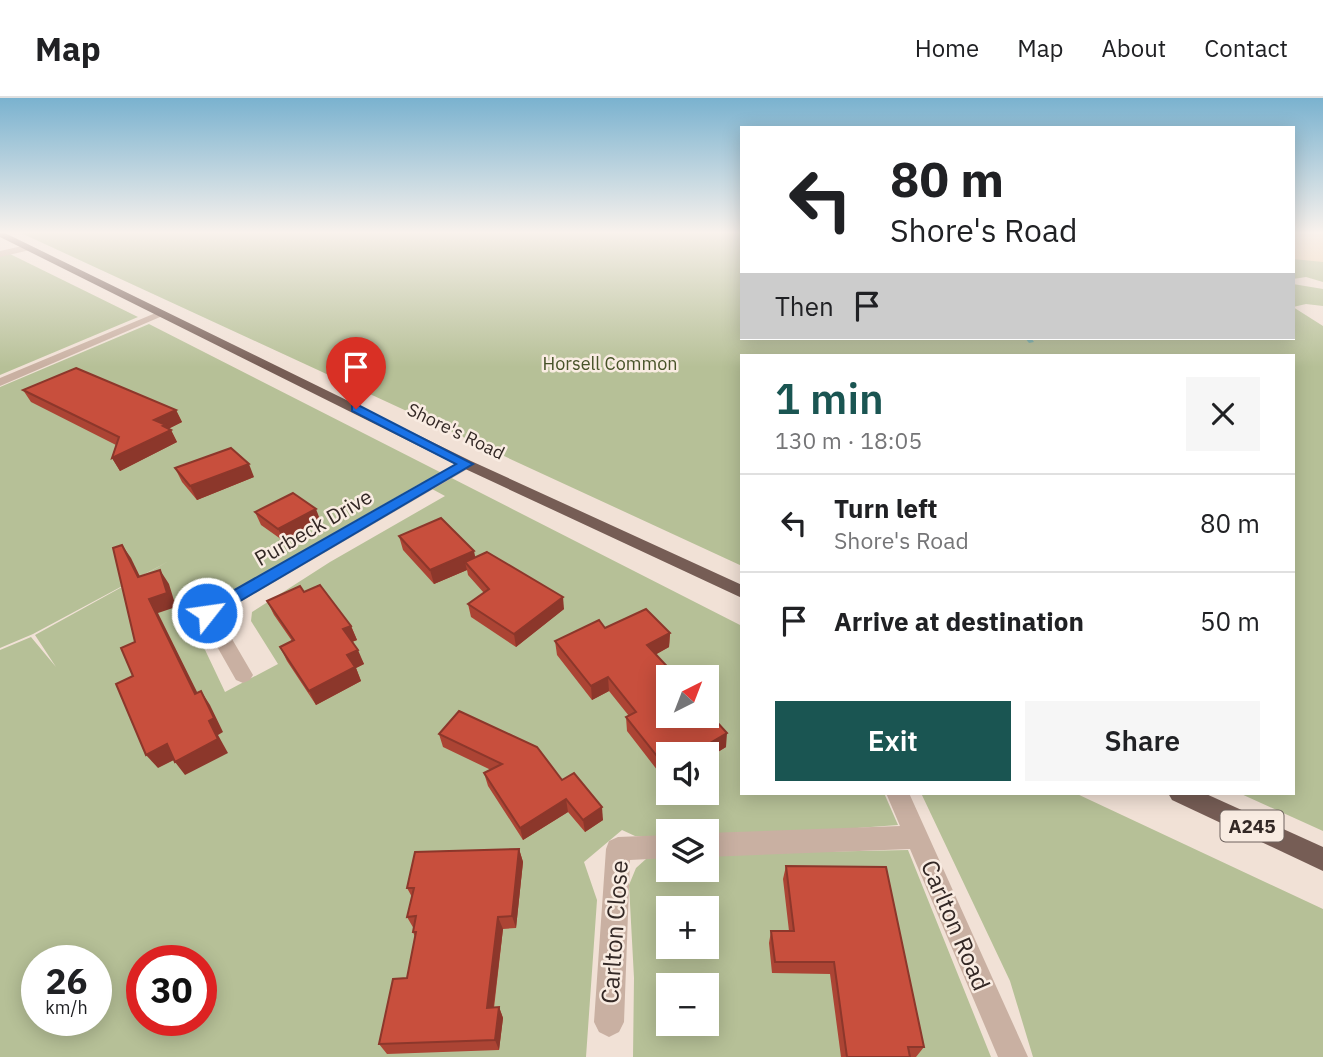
<!DOCTYPE html>
<html lang="en">
<head>
<meta charset="utf-8">
<style>
  body { margin:0; font-family:"IBM Plex Sans",sans-serif; background:#f6f6f6; color:#202124; height:100vh; display:flex; flex-direction:column; font-size:26px; white-space:nowrap }
  * { box-sizing:border-box; margin:0 }
  p { font-size:23px; color:#757577 }
  .icon { flex:none; width:38px; height:38px; fill:none; stroke:currentColor; stroke-width:2; stroke-linecap:round; stroke-linejoin:round }
  .map { position:relative; flex:1; overflow:hidden }
  .panel { position:absolute; left:740px; top:256px; width:555px; height:441px; display:flex; flex-direction:column; background:#fff; border-radius:0px; box-shadow:0 4px 18px #0003 }
  .panel>* { flex:none }
  .top-card { position:absolute; left:740px; top:28px; width:555px; height:214px; border-radius:0px; box-shadow:0 4px 18px #0003; background:#fff; color:#202124; overflow:hidden }
  .needle { width:46px; rotate:42deg }
  .buttons { position:absolute; left:656px; top:567px; display:grid; gap:14px }
  .buttons a { display:grid; place-items:center; width:63px; height:63px; border-radius:0px; background:#fff; box-shadow:0 4px 18px #0003; font-size:35px }
  .speed { position:absolute; left:21px; top:847px; display:flex; gap:14px; font-size:35px; font-weight:700; text-align:center }
  .speed>* { display:grid; place-content:center; width:91px; height:91px; border-radius:50%; background:#fff; box-shadow:0 4px 18px #0003; line-height:1 }
  .speed small { font-size:18px; font-weight:400 }
  .speed .limit { border:10px solid #d22; background:#fff; color:#111 }
  .pin { position:absolute; display:grid; place-items:center; width:60px; height:60px; color:#fff; margin:-72px -30px; border-radius:50% 50% 50% 0; rotate:-45deg; box-shadow:0 0 7px #0007 }
  .pin .icon { rotate:45deg }
  .me { position:absolute; width:77px; margin:-38px; rotate:60deg; stroke-linejoin:round; filter:drop-shadow(0 0 5px #0008) }
  .turn { display:flex; align-items:center; gap:24px; height:147px; padding:0 35px; font-size:32px }
  .turn .icon { width:91px; height:91px; stroke-width:2.5 }
  .turn b { display:block; font-size:49px; line-height:60px }
  .then { display:flex; align-items:center; height:66px; padding:0 35px; background:#0003; gap:14px; font-size:26px }
  .round { display:grid; place-items:center; flex:none; width:74px; height:74px; border-radius:0px; background:#f6f6f6 }
  .head { display:flex; align-items:center; justify-content:space-between; height:119px; padding:0 35px }
  h1 { font-size:42px; font-weight:600; line-height:52px; color:#1a5552 }
  .cta { display:flex; gap:14px; margin-top:auto; padding:14px 35px }
  .cta a { flex:1; height:80px; border-radius:0px; background:#1a5552; color:#fff; font-size:28px; font-weight:600; line-height:80px; text-align:center }
  .cta a+a { background:#f6f6f6; color:#202124 }
  ul { padding:0; list-style:none }
  li { display:flex; align-items:center; gap:21px; height:98px; padding:0 35px; border-top:2px solid #e0e0e0 }
  li div { flex:1 }
  li b { display:block; font-size:26px }
  li em { font-style:normal }
  header { display:flex; align-items:center; gap:42px; box-sizing:border-box; height:98px; padding:0 35px; background:#fff; border-bottom:2px solid #e0e0e0 }
  header strong { font-size:33px }
  nav { display:flex; gap:38px; margin-inline-start:auto; font-size:24px }
  .map>svg:first-child { display:block }
  .green { fill:#b6c097; fill-rule:evenodd }
  .sand { fill:#eed0ab }
  .lines { fill:none; stroke-linecap:round; stroke-linejoin:round }
  .stream { fill:#75aeaa; fill-rule:evenodd }
  .minor { fill:#c9b0a2; fill-rule:evenodd }
  .major { fill:#765d55; fill-rule:evenodd }
  .wall { fill:#ac4434 }
  .shaded-wall { fill:#8c372b }
  .building { fill:#c84f3d; stroke:#8c372b; stroke-width:2 }
  .route { fill:#1a73e8; stroke:#114b97; stroke-width:2 }
  .labels { text-anchor:middle; dominant-baseline:central; stroke-width:5; stroke-linejoin:round; paint-order:stroke }
  .far-park-label { font-size:18px; fill:#475228; stroke:#f9ece2 }
  .far-street-label { font-size:18px; fill:#332825; stroke:#f9ece2 }
  .shield { fill:#f9ece2; stroke:#6e635e; stroke-width:2 }
  .shield-label { font-size:19px; font-weight:bold; fill:#332825 }
  .street-label { font-size:21px; fill:#332825; stroke:#f9ece2 }
  .near-street-label { font-size:24px; fill:#332825; stroke:#f9ece2 }
</style>
</head>
<body>
<header>
<strong>Map</strong>
<nav><a>Home</a><a>Map</a><a>About</a><a>Contact</a></nav>
</header>
<div class="map">
<svg width="1323" height="959" viewBox="0 0 1323 959">
  <rect width="100%" height="100%" fill="#f1e1d6"/>
  <g class="green">
    <polygon points="21,135 742,135 742,240 1293,240 1293,209 1323,228 1323,733 1239,695 1293,695 1293,257 742,257 742,468"/>
    <polygon points="1293,135 1323,135 1323,184 1306,179 1293,181"/>
    <polygon points="10,156 138,219 0,277 0,158"/>
    <polygon points="1293,186 1323,191 1323,208 1306,206 1293,209"/>
    <path d="M149,226L742,528V695H884L898,727L707,741V733H668V740L635,738L622,732L584,764L597,802L586,959H0V552L31,539L56,569L35,537L169,463L33,536L0,550V289ZM421,385L445,398L330,464L252,514L251,523L278,566L225,594L189,518ZM668,579H707V618H668ZM668,656H707V695H668ZM37,863H96V922H37ZM142,863H201V922H142Z"/>
    <polygon points="921,695 1075,695 1323,811 1323,959 1033,959 1010,883"/>
    <path d="M908,752L991,959H633L634,880L629,787L636,770L646,761L668,757V772H707V756ZM668,810H707V849H668ZM668,887H707V926H668Z"/>
  </g>
  <polygon class="sand" points="1293,135 1323,135 1323,164 1293,161"/>
  <g class="lines">
    <polygon class="stream" points="1025,240 1031,240 1034,244 1029,245"/>
    <g class="minor">
      <polygon points="27,147 30,148 30,152 0,159 0,153"/>
      <polygon points="158,214 167,216 0,288 0,280"/>
      <polygon points="466,362 473,366 471,369 218,517 253,577 250,582 243,585 236,582 198,515 200,510"/>
      <polygon points="886,695 909,695 1028,959 998,959 910,751 707,759 707,735 900,728"/>
      <polygon points="668,737 668,760 630,762 624,924 619,934 609,939 599,934 594,924 606,751 609,743 618,739"/>
    </g>
    <g class="major">
      <polygon points="0,135 5,135 471,363 742,487 742,500 461,369 0,139"/>
      <polygon points="1168,695 1204,695 1323,749 1323,773 1172,702"/>
    </g>
  </g>
  <g class="wall">
    <polygon points="23,292 176,312 182,324 168,331 171,332 177,344 120,373 112,360 116,347 31,304"/>
    <polygon points="175,370 254,379 197,402 182,384"/>
    <polygon points="255,414 321,424 285,444 261,427"/>
    <polygon points="399,438 475,459 564,511 516,549 471,519 468,506 484,495 468,477 467,472 434,486 403,452"/>
    <polygon points="304,494 351,528 357,542 352,544 364,566 356,570 361,583 316,607 287,563 280,549 292,543 274,517 267,503"/>
    <polygon points="670,535 669,549 656,556 726,649 708,660 668,656 668,686 627,633 626,619 629,618 609,593 592,602 557,557 555,543"/>
    <polygon points="439,636 562,682 603,722 585,734 568,714 523,742 488,688 484,675 491,672 443,649"/>
    <polygon points="519,751 523,764 516,830 503,831 494,910 499,909 503,920 499,952 387,956 379,946 407,880 415,839 413,834 414,831 407,819 412,799 407,790"/>
    <polygon points="786,768 924,949 916,959 841,959 830,876 772,875 769,845 771,833 789,833 783,781"/>
  </g>
  <g class="shaded-wall">
    <polygon points="176,312 182,324 168,331 171,332 177,344 120,373 112,360 154,322"/>
    <polygon points="249,366 254,379 197,402 190,388"/>
    <polygon points="316,411 321,424 285,444 278,431"/>
    <polygon points="122,447 131,460 147,493 138,479"/>
    <polygon points="474,453 477,467 465,464 467,472 434,486 430,472"/>
    <polygon points="160,472 169,486 176,509 158,515 205,610 195,596 149,501"/>
    <polygon points="563,499 564,511 516,549 514,536"/>
    <polygon points="351,528 357,542 349,545 343,531"/>
    <polygon points="670,535 669,549 648,561 647,547"/>
    <polygon points="358,552 364,566 356,570 361,583 316,607 309,593 347,557"/>
    <polygon points="608,579 609,593 592,602 591,588"/>
    <polygon points="201,593 210,607 223,634 218,637 228,655 185,677 175,664 209,623"/>
    <polygon points="727,635 726,649 708,660 707,665 707,656 700,656 705,648"/>
    <polygon points="167,646 178,660 158,670 146,657"/>
    <polygon points="566,701 568,714 523,742 520,730"/>
    <polygon points="602,709 603,722 585,734 583,722"/>
    <polygon points="519,751 523,764 516,830 512,818"/>
    <polygon points="498,819 503,831 492,921 487,910"/>
    <polygon points="499,909 503,920 499,952 495,942"/>
  </g>
  <g class="building">
    <polygon points="76,270 176,312 154,322 166,327 163,328 171,332 112,360 119,339 23,292"/>
    <polygon points="231,350 249,366 190,388 175,370"/>
    <polygon points="293,395 316,411 278,431 255,414"/>
    <polygon points="441,420 474,453 430,472 399,438"/>
    <polygon points="122,447 138,479 160,472 167,495 149,501 195,596 201,593 214,620 209,623 218,641 175,664 167,646 146,657 116,586 133,578 121,550 135,544 113,450"/>
    <polygon points="487,454 563,499 514,536 468,506 489,491 465,464"/>
    <polygon points="320,487 351,528 343,531 358,552 347,557 355,569 309,593 280,549 294,542 267,503 300,488 304,494"/>
    <polygon points="646,511 670,535 647,547 677,579 668,579 668,618 707,618 707,613 727,635 705,648 708,652 700,656 668,656 668,672 626,619 636,614 608,579 591,588 555,543 599,522 605,530"/>
    <polygon points="459,613 537,649 562,682 574,675 602,709 583,722 566,701 520,730 484,675 502,666 439,636"/>
    <polygon points="519,751 512,818 498,819 487,910 499,909 495,942 379,946 393,881 407,880 416,834 413,834 416,818 407,819 414,790 407,790 415,754"/>
    <polygon points="786,768 886,769 924,949 908,949 910,959 847,959 834,864 775,864 771,833 794,833"/>
  </g>
  <linearGradient id="sky" x2="0" y2="1"><stop stop-color="#7ab2cf"/><stop offset="0.5" stop-color="#f9f2ed"/><stop offset="1" stop-color="#f9f2ed" stop-opacity="0"/></linearGradient>
  <rect width="1323" height="269" fill="url(#sky)"/>
  <polygon class="route" points="352,308 360,308 473,366 213,519 201,519 199,515 201,511 456,366 352,313"/>
  <g class="labels">
    <g class="far-park-label">
      <text x="610" y="265">Horsell Common</text>
    </g>
    <g class="far-street-label">
      <text transform="translate(456 333) rotate(26)">Shore's Road</text>
    </g>
    <rect class="shield" x="1220.5" y="712.5" width="63" height="31" rx="5"/>
    <g class="shield-label">
      <text x="1252" y="728">A245</text>
    </g>
    <g class="street-label">
      <text transform="translate(313 429) rotate(-30)">Purbeck Drive</text>
    </g>
    <g class="near-street-label">
      <text transform="translate(956 827) rotate(67)">Carlton Road</text>
      <text transform="translate(614 834) rotate(-86)">Carlton Close</text>
    </g>
  </g>
</svg>
<div class="buttons">
<a><svg class="needle" viewBox="-14 -14 28 28"><path d="M0-13l5 13h-10z" fill="#e53935"/><path d="M0 13l5-13h-10z" fill="#757577"/></svg></a>
<a><svg class="icon" aria-label="sound" viewBox="0 0 24 24"><path d="M4 9h4l5-4v14l-5-4H4zM17 9q2 3 0 6"/></svg></a>
<a><svg class="icon" aria-label="layers" viewBox="0 0 24 24"><path d="M12 4l9 5-9 5-9-5zM3 14l9 5 9-5"/></svg></a>
<a>+</a>
<a>−</a>
</div>
<div class="speed"><div>26<small>km/h</small></div><div class="limit">30</div></div>
<div class="pin" style="left:356px;top:311px;background:#d93025"><svg class="icon" aria-label="arrive" viewBox="0 0 24 24"><path d="M6 21V4h12l-3 4 3 4H6"/></svg></div>
<svg class="me" style="left:207px;top:515px" viewBox="-20 -20 40 40"><circle r="17" fill="#1a73e8" stroke="#fff" stroke-width="3"/><path d="M0-11L8 9 0 5-8 9z" fill="#fff"/></svg>
<div class="top-card">
<div class="turn"><svg class="icon" aria-label="left" viewBox="0 0 24 24"><path d="M17 20v-9H6M10 6l-5 5 5 5"/></svg><div><b>80 m</b>Shore's Road</div></div>
<div class="then">Then<svg class="icon" aria-label="arrive" viewBox="0 0 24 24"><path d="M6 21V4h12l-3 4 3 4H6"/></svg></div>
</div>
<section class="panel">
<div class="head"><div><h1>1 min</h1><p>130 m · 18:05</p></div><a class="round"><svg class="icon" aria-label="close" viewBox="0 0 24 24"><path d="M6 6l12 12M18 6L6 18"/></svg></a></div>
<ul>
<li><svg class="icon" aria-label="left" viewBox="0 0 24 24"><path d="M17 20v-9H6M10 6l-5 5 5 5"/></svg><div><b>Turn left</b><p>Shore's Road</p></div><em>80 m</em></li>
<li><svg class="icon" aria-label="arrive" viewBox="0 0 24 24"><path d="M6 21V4h12l-3 4 3 4H6"/></svg><div><b>Arrive at destination</b></div><em>50 m</em></li>
</ul>
<div class="cta"><a>Exit</a><a>Share</a></div>
</section>
</div>
</body>
</html>
